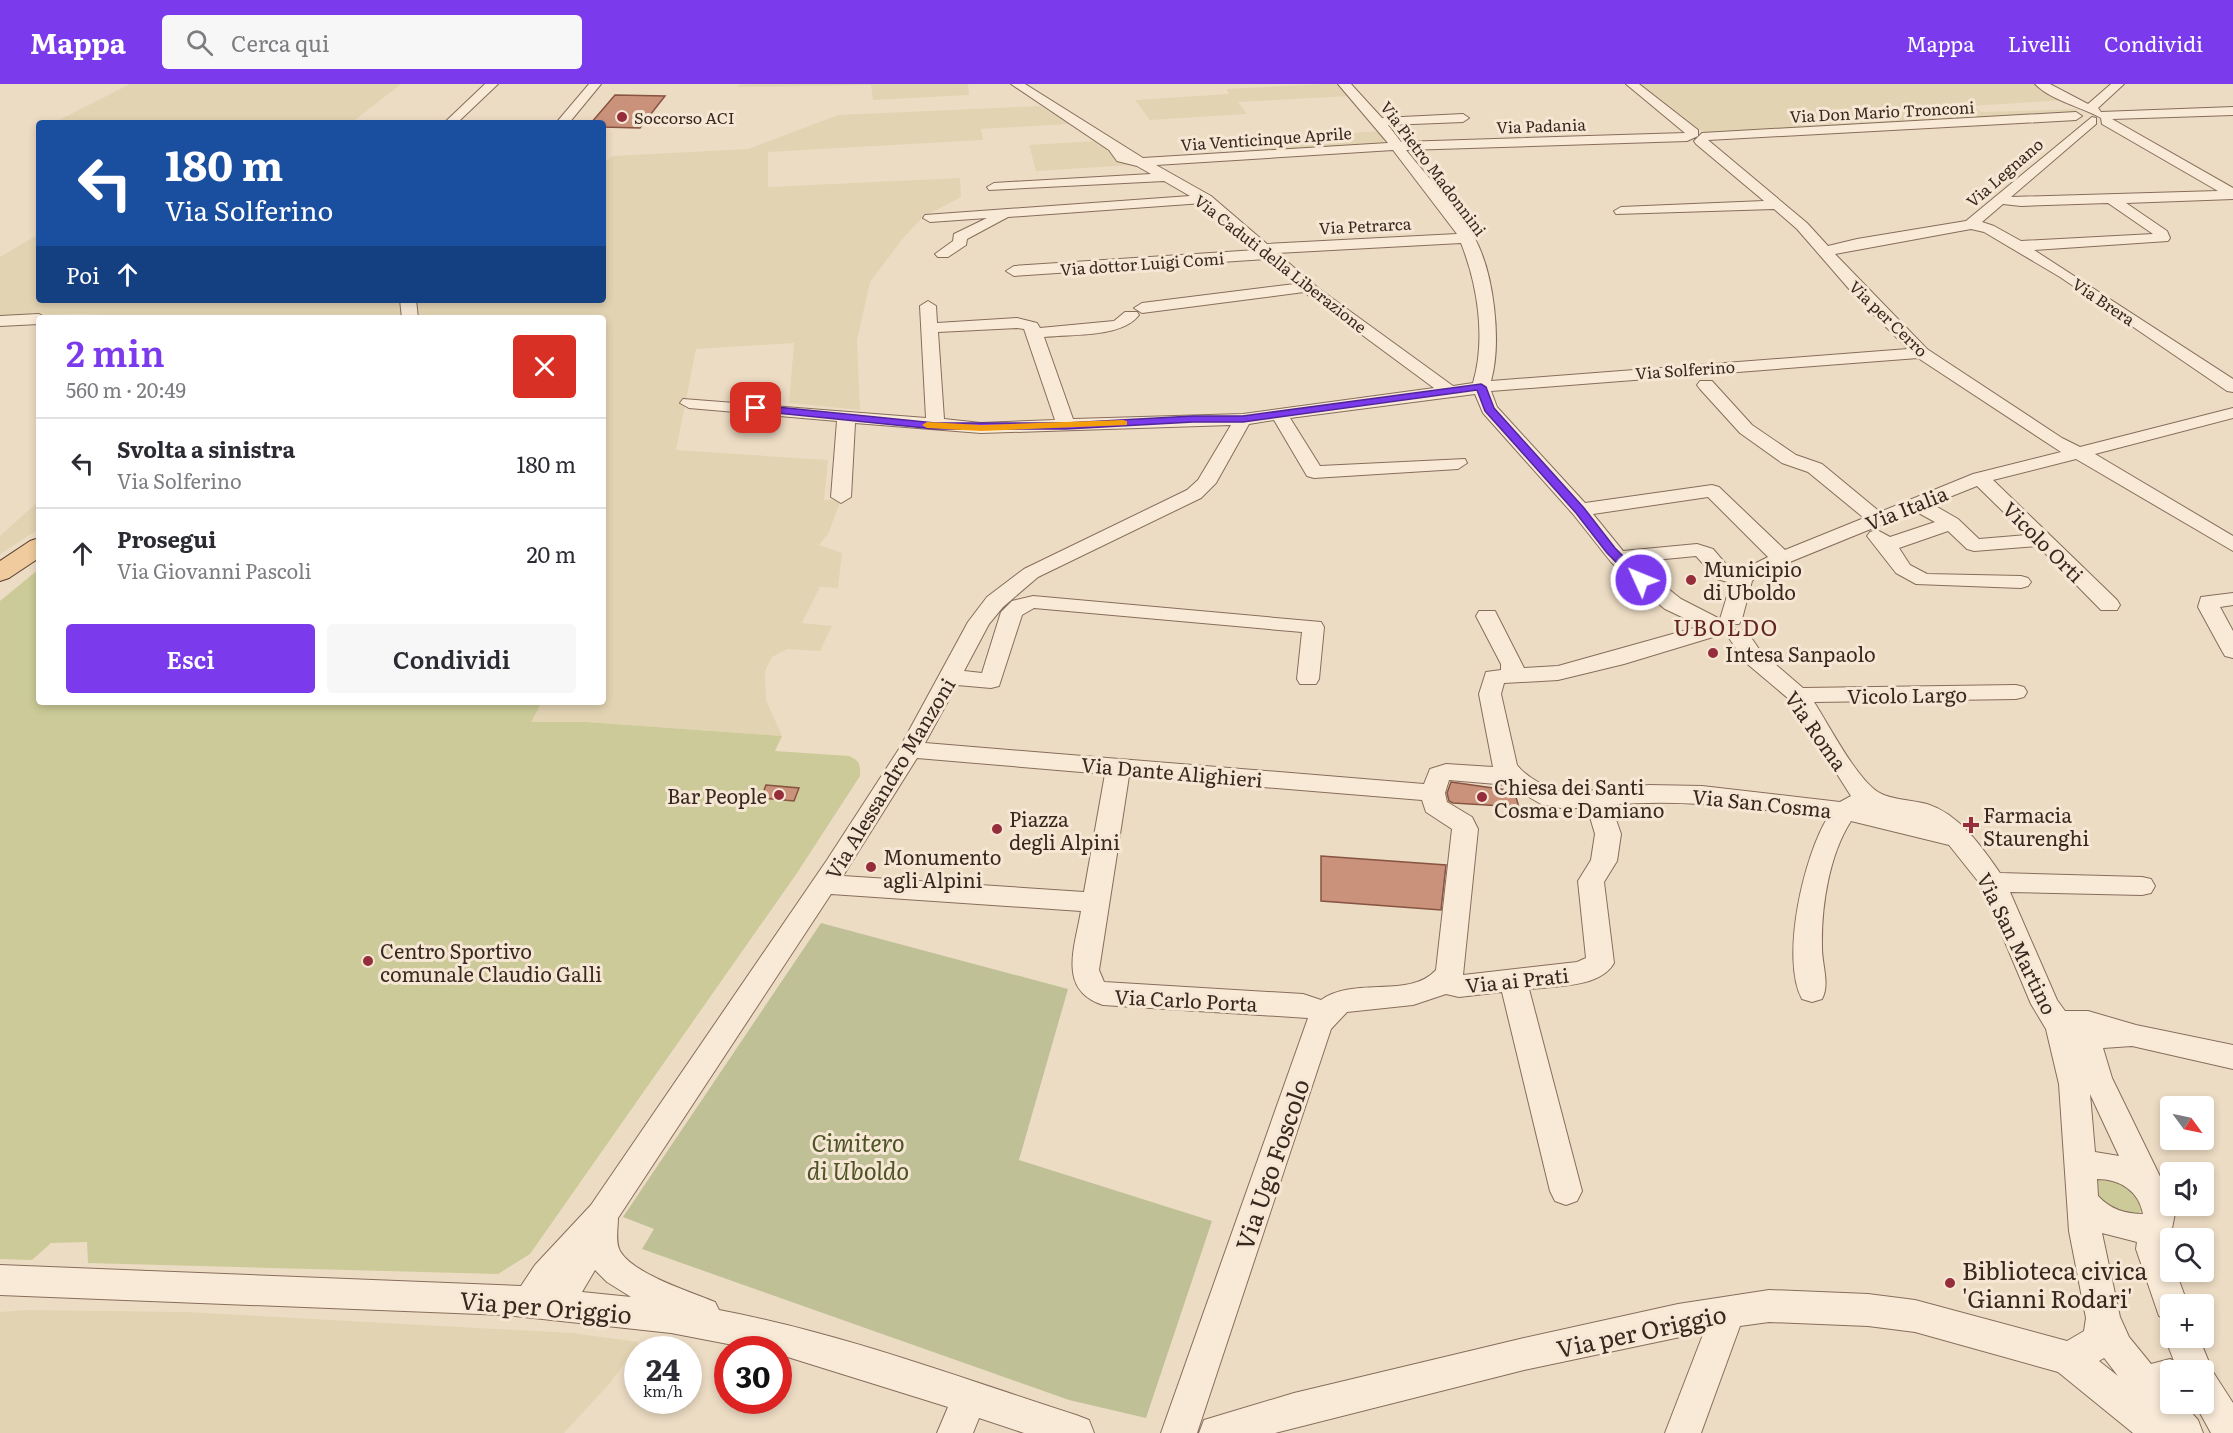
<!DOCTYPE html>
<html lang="it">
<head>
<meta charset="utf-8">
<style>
  body { margin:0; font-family:Literata,serif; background:#f7f7f7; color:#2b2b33; height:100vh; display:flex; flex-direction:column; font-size:22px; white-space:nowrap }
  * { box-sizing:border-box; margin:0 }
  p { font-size:20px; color:#7c7c81 }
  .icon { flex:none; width:33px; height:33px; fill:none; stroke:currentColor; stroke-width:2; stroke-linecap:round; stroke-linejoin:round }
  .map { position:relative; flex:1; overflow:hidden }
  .drawer { position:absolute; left:36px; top:231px; width:570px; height:390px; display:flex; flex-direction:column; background:#fff; border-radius:6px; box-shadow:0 3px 9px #0003 }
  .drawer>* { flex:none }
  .guide { position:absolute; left:36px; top:36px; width:570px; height:183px; border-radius:6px; box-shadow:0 3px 9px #0003; background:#1a4fa0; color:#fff; overflow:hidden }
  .needle { width:39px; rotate:123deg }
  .tools { position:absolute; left:2160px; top:1012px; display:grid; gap:12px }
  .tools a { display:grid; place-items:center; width:54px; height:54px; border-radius:6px; background:#fff; box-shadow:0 3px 9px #0003; font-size:30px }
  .speed { position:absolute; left:624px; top:1252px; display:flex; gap:12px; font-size:30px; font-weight:700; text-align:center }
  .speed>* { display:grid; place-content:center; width:78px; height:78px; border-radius:50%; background:#fff; box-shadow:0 3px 9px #0003; line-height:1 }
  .speed small { font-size:15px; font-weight:400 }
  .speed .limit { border:9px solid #d22; background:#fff; color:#111 }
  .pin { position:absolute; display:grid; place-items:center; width:51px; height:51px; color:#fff; margin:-26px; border-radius:12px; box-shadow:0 3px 9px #0006 }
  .me { position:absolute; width:66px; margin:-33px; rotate:314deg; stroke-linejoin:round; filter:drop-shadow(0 0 4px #0008) }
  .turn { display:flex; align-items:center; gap:21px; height:126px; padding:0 30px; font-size:27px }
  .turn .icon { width:78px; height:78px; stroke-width:2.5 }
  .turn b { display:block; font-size:42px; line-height:51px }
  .then { display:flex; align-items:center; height:57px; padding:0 30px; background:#0003; gap:12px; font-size:22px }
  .round { display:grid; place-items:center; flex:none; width:63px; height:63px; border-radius:6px; background:#f7f7f7 }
  .head { display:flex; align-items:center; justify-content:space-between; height:102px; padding:0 30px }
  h1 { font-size:36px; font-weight:600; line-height:45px; color:#7c3aed }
  .button { display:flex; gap:12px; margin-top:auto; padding:12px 30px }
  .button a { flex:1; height:69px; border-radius:6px; background:#7c3aed; color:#fff; font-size:24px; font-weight:600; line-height:69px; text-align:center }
  .button a+a { background:#f7f7f7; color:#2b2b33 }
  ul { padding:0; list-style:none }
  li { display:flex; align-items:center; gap:18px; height:90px; padding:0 30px; border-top:2px solid #e1e1e2 }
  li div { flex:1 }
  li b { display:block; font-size:22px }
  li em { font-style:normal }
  header { display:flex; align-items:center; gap:36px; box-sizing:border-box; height:84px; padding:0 30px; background:#7c3aed; color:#fff }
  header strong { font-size:28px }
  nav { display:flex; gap:33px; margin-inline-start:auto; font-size:21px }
  .search { width:420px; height:54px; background:#f7f7f7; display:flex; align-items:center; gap:15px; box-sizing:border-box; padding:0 21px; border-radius:6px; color:#7c7c81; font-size:22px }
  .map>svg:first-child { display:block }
  .farmland { fill:#e2d4b2 }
  .green { fill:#cbca98 }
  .cemetery { fill:#c0c097 }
  .building { fill:#ca927b; stroke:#865441; stroke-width:1.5 }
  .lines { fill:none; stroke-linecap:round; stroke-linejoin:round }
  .minor-casing { stroke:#876d5b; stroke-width:2 }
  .major-casing { stroke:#553c2f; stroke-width:2 }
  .minor { fill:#f8ead7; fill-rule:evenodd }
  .major { fill:#efcb9d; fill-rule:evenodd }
  .route { fill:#7c3aed; stroke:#51269a; stroke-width:1.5 }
  .slow { fill:#f59e0b }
  .poi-dot { fill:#952d3b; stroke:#f5e7d4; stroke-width:2 }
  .labels { text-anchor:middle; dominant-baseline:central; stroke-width:6; stroke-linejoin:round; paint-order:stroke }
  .far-street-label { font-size:16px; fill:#38281f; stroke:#f5e7d4 }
  .far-poi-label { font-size:16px; fill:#38281f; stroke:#f5e7d4; text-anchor:start }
  .street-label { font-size:20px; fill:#38281f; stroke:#f5e7d4 }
  .poi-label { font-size:20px; fill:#38281f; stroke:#f5e7d4; text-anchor:start }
  .quarter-label { font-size:22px; letter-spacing:1.5px; fill:#63251f; stroke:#f5e7d4 }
  .near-park-label { font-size:24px; font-style:italic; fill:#4e5426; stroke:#f5e7d4 }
  .near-street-label { font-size:24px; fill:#38281f; stroke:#f5e7d4 }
  .near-poi-label { font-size:24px; fill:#38281f; stroke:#f5e7d4; text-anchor:start }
</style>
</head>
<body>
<header>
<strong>Mappa</strong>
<div class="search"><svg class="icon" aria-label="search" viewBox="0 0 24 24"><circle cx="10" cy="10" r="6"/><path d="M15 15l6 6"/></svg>Cerca qui</div>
<nav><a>Mappa</a><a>Livelli</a><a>Condividi</a></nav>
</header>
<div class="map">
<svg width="2233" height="1349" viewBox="0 0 2233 1349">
  <rect width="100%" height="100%" fill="#eddcc4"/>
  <g class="farmland">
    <polygon points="130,0 401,0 351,39 53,39"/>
    <polygon points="740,0 968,0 969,11 873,16 871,1 737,3"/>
    <polygon points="1324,0 1338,0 1351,12 1238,18 1247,30 1150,36 1135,16 1229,10 1226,5"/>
    <polygon points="1639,0 2035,0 2067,16 1972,22 1982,28 2080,25 2067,30 1716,49 1704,48 1691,41"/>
    <polygon points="1040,22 1070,40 981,45 983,56 768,68 768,103 960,94 961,113 923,133 904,153 870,198 857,256 860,326 789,319 794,259 696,265 676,366 828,376 824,416 841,416 828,450 819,461 842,469 838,504 820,503 802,539 832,542 820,567 787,565 772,573 765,587 766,616 782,652 586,638 530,638 542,618 603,618 603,234 198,234 78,230 0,232 0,173 39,150 39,216 603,216 603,79 613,72 748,65 838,31"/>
    <polygon points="1381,47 1386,55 1381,60 1266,67 1258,55"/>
    <polygon points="1097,57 1117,75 1133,81 1036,87 1029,61"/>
    <polygon points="39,417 39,445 0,470 0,452"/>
    <polygon points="26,1226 186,1228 572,1249 639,1258 611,1298 564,1349 0,1349 0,1228"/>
  </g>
  <g class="green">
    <path d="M39,485V618H542L531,638H586L782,652L775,667L849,672C859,676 861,681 860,692L797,789L530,1170L498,1190L88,1179L87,1158L51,1159L32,1176L0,1175V517Z"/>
    <path d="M2101,1093L2125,1098L2143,1123C2133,1145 2108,1122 2095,1113L2096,1096Z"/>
  </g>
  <polygon class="cemetery" points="821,839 1068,905 1019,1076 1212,1137 1146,1334 1069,1316 642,1165 654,1145 623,1133"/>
  <g class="building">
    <polygon points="615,11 665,12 640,44 603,43 603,39 591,39"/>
    <polygon points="1451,698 1514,707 1519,723 1453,719 1449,717 1447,709"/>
    <polygon points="766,701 799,704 794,717 761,714"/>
    <polygon points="1321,772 1446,781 1441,826 1321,817"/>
  </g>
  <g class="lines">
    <g class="minor-casing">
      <g id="minor">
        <polygon points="485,0 498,0 457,39 444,39"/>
        <polygon points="589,0 601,0 569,39 556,39"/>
        <path d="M1011,0H1025L1143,74L1388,59L1338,0H1351L1382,34L1463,30L1469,34L1463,38L1388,41L1401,58L1685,49L1626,0H1639L1698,46V52L1687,57L1406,66C1428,94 1456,122 1474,153C1494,188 1502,258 1491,297L1908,265L1856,213L1797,145L1774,125L1616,130L1614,127L1621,123L1764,117L1696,60L1694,57L1702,49L2076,28L2082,32L2076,36L1708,56L1807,139L1828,162L1857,155L1966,137L2092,33L2096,34V40L2011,113L2218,107L2102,40L2101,34C2082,23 2052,17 2035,0H2050L2088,20L2111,0H2124L2098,24L2101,28L2233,23V31L2112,35L2233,104V115L2126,119L2167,147L2170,154L2168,157L2034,166L2233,295V308L2227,307L2060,193L1984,148L1971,145L1835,170L1927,265L2062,354L2080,363L2233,324V334L2095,370L2233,452V467L2076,375L1993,396L2117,516L2120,521L2117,526H2101L2038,462L1974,467L1967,465L1948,447L1899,464L1910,481L1927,490L2021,492L2028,494L2031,498L2028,502L2021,504L1916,500L1896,489L1867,452L1870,448L1877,446L1890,453L1935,438L1915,427L1758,491L1752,497L1742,535L1739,540H1724L1726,545L1723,550L1624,580L1558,596L1504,599L1501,610L1517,681C1527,694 1550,706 1566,709L1649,701L1702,702L1840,718L1851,712L1790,616L1745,578L1727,551L1730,546H1746L1761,568L1803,604L2016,601L2024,603L2027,608L2024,613L2016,615L1814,618C1829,641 1856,694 1878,708C1891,716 1912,716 1927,720C1959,730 1982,763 2000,789L2142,793L2151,795L2155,802L2151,809L2142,811L2010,808L2057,916L2065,927H2088L2136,941L2233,961V985L2132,962L2103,964L2112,994L2170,1113V1122H2173L2175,1129L2168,1165L2170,1188H2176L2188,1221H2170V1236L2159,1232L2136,1165L2137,1158L2102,1149L2120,1233L2129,1253L2151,1280L2170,1275L2174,1277L2165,1254L2170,1243V1254H2199L2213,1288L2233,1319V1349H2211L2195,1320H2204V1287H2170V1320H2184L2198,1336L2203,1349H2133L2058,1288L1915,1248L1868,1242L1769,1238L1740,1242L1701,1349H1665L1704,1248L1524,1286L1275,1349H1199L1204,1336L1294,1309L1524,1254L1678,1220L1769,1206L1868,1210L1915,1216L2067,1257L2084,1247L2086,1234L2069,1147L2059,1000L2046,945L2031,920L1981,801L1949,761L1851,737C1829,771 1821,823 1822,864C1822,881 1830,900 1822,915L1812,918L1802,915C1780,874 1804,771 1828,733C1755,725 1684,714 1611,721L1621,750L1617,777L1604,798L1614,879C1600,904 1554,902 1529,905L1582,1107L1577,1117L1566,1121L1555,1117L1550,1107L1502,908L1459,913L1446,910L1413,921L1347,928L1331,945L1197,1349H1161L1308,934L1103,921C1057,906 1075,863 1081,827L831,810L618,1134C618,1143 615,1158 620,1167C633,1190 691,1208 715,1218L719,1226C841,1249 958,1293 1076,1331L1089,1336L1094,1349H1024L979,1334L973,1349H937L948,1323L778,1270V1266H759L671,1249L505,1231L0,1211V1181L521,1202L535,1181L591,1121L827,776L899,665L968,538L987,513L1024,485L1187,406L1198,396L1231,341L981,349L855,339L851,413L841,419L831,413L837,337L689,324L680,319L683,315L926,334L920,222L928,217L936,222L937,239L1017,234L1037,239L1040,244L1114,237L1125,228H1137L1139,231C1122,254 1071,250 1044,253L1073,335L1243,330L1434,304L1304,208L1142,229L1134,224L1142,219L1295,200L1266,175L1014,192L1006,187L1014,182L1256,166L1203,119L1008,133L967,155L966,161L948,173H938L935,170L953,157L954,150L987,134L930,138L923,134L925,131L1190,112L1164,97L989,106L987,103L994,99L1151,90L1137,82L1117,77L1109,66ZM1393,66L1457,150L1267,160L1211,112L1156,81ZM2108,119L2153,150L2021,157L1994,142L1982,138L2003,120L2021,122ZM1461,159C1478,202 1486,255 1473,299L1453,302L1318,204L1277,169ZM1017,244L1024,245L1055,336L981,339L944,335L938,248ZM1918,274L2061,368L1973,390L1880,428L1822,380L1796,371L1752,341L1712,297H1700L1697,301L1700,305L1740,349L1782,379L1808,388L1864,434L1785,466L1719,403L1712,401L1585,419L1497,323L1491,307ZM1475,310L1483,329L1573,430L1611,478L1634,500L1665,525L1701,542L1558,582L1524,584L1495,527H1479L1476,532L1501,580V586L1486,588L1479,610L1493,683L1446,680L1430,685L1424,700L925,659L957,601L991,604L999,602L1022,531L1034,524L1302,548L1297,595L1300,600H1316L1319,595L1324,543L1321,538L1033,512L1012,517L1001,528L982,589L964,587L989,540L1003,523L1038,493L1201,414L1216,399L1249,340L1274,336L1307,392L1314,394L1458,385L1467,379L1465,375L1320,382L1290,334ZM1977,402L2027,451L1979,455L1958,435L1932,420ZM1708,413L1768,473L1738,488L1731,486L1713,465L1697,460L1623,467L1593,430ZM1696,472L1717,495L1731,499L1720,535L1681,515L1634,478ZM917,674L1105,690L1084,808L843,792ZM1129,692L1422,716L1426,728L1452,745L1436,886C1410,915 1355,892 1321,916L1303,910L1104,898L1099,886ZM1449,696L1508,701L1541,720L1566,725L1587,723L1595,750L1591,776L1578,797L1586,874L1577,878L1463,891L1478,745L1472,733L1447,718L1445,709ZM2090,1010L2119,1072L2095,1068ZM2097,1095C2120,1095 2139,1107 2143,1130C2125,1130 2110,1125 2098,1112ZM595,1186L607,1198L631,1213L582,1208ZM2104,1274L2105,1275L2118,1292L2099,1277Z"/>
        <polygon points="400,216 416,216 418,234 402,234"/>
        <polygon points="39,230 46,234 39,234 39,240 0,242 0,232"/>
        <polygon points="2233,509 2233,521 2220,523 2233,547 2233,574 2225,572 2222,567 2198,523 2201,513"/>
      </g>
    </g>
    <g class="major-casing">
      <polygon id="major" points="39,454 39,474 9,494 0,497 0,477 30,457"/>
    </g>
    <use href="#minor" class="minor"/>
    <use href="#major" class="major"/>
  </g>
  <polygon class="route" points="1481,300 1486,303 1494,324 1584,424 1615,464 1645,494 1645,499 1637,499 1607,469 1576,429 1485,327 1477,306 1243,338 1193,338 1066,345 935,345 756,327 751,324 756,321 935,339 1066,339 1193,332 1243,332"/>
  <polygon class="slow" points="1123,336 1127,337 1127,341 981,347 927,344 922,341 927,338 981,341"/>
  <g class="poi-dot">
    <circle cx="622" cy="33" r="6"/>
    <circle cx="1691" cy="496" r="6"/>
    <circle cx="1713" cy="569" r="6"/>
    <circle cx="779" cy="711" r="6"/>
    <circle cx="1482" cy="713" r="6"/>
    <path d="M1968 732h6v6h6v6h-6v6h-6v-6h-6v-6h6z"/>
    <circle cx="997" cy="745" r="6"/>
    <circle cx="871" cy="783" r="6"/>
    <circle cx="368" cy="877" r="6"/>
    <circle cx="1950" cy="1199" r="6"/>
  </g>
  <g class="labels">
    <g class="far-street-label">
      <text transform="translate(1882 27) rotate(-3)">Via Don Mario Tronconi</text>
      <text transform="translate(1541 41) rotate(-2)">Via Padania</text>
      <text transform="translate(1266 54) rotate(-4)">Via Venticinque Aprile</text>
      <text transform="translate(1434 84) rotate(53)">Via Pietro Madonnini</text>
      <text transform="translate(2004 88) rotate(-41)">Via Legnano</text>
      <text transform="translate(1365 141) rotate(-3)">Via Petrarca</text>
      <text transform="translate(1142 179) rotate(-4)">Via dottor Luigi Comi</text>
      <text transform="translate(1281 179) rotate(38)">Via Caduti della Liberazione</text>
      <text transform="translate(2104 217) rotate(34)">Via Brera</text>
      <text transform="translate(1889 234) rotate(44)">Via per Cerro</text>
      <text transform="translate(1685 285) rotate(-4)">Via Solferino</text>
    </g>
    <g class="far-poi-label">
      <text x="634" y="33">Soccorso ACI</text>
    </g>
    <g class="street-label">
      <text transform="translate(1906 423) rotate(-22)">Via Italia</text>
      <text transform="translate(2044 457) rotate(45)">Vicolo Orti</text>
      <text transform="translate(1907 610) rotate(-1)">Vicolo Largo</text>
      <text transform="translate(1817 646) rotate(55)">Via Roma</text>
      <text transform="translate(1172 687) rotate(5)">Via Dante Alighieri</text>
      <text transform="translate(889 694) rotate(-59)">Via Alessandro Manzoni</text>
      <text transform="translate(1762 718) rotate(6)">Via San Cosma</text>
      <text transform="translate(2018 859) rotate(64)">Via San Martino</text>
      <text transform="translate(1517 895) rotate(-6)">Via ai Prati</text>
      <text transform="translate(1186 915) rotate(3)">Via Carlo Porta</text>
    </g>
    <g class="poi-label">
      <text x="1703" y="484">Municipio<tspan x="1703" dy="23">di Uboldo</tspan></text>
      <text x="1725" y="569">Intesa Sanpaolo</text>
      <text x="1494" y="702">Chiesa dei Santi<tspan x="1494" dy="23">Cosma e Damiano</tspan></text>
      <text x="767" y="711" text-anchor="end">Bar People</text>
      <text x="1983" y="730">Farmacia<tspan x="1983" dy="23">Staurenghi</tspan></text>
      <text x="1009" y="734">Piazza<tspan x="1009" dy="23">degli Alpini</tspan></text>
      <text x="883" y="772">Monumento<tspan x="883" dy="23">agli Alpini</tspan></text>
      <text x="380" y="866">Centro Sportivo<tspan x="380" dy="23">comunale Claudio Galli</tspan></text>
    </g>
    <g class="quarter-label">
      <text x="1726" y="542">UBOLDO</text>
    </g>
    <g class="near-park-label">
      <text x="858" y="1057">Cimitero<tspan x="858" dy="28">di Uboldo</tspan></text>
    </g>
    <g class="near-street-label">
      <text transform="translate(1271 1080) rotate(-71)">Via Ugo Foscolo</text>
      <text transform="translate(546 1222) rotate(5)">Via per Origgio</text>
      <text transform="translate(1641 1246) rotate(-12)">Via per Origgio</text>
    </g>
    <g class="near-poi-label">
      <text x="1962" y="1185">Biblioteca civica<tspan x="1962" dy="28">'Gianni Rodari'</tspan></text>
    </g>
  </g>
</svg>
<div class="tools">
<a><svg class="needle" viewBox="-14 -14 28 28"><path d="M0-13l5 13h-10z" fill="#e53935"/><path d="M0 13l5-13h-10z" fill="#7c7c81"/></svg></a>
<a><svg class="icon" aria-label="sound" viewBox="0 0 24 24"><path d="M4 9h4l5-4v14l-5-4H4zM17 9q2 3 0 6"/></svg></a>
<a><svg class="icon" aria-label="search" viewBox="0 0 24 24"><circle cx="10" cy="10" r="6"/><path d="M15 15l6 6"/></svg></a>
<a>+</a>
<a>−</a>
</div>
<div class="speed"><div>24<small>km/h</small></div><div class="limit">30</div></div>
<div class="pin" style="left:756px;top:324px;background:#d93025"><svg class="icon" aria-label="arrive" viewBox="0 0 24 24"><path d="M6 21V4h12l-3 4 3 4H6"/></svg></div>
<svg class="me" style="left:1641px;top:496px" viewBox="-20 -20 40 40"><circle r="17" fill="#7c3aed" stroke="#fff" stroke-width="3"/><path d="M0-11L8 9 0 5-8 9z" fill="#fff"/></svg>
<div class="guide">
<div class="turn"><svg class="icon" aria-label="left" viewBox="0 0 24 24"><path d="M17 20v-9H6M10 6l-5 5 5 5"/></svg><div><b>180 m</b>Via Solferino</div></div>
<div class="then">Poi<svg class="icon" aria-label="ahead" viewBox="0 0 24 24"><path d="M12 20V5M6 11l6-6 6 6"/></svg></div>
</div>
<section class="drawer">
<div class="head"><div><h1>2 min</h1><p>560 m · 20:49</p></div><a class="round" style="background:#d93025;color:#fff"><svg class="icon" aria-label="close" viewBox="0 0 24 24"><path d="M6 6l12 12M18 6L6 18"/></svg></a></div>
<ul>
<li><svg class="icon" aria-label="left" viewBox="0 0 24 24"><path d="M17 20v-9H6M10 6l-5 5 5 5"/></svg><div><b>Svolta a sinistra</b><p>Via Solferino</p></div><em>180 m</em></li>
<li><svg class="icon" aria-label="ahead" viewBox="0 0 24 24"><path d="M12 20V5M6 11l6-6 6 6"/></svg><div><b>Prosegui</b><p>Via Giovanni Pascoli</p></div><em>20 m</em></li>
</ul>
<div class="button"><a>Esci</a><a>Condividi</a></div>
</section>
</div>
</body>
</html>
